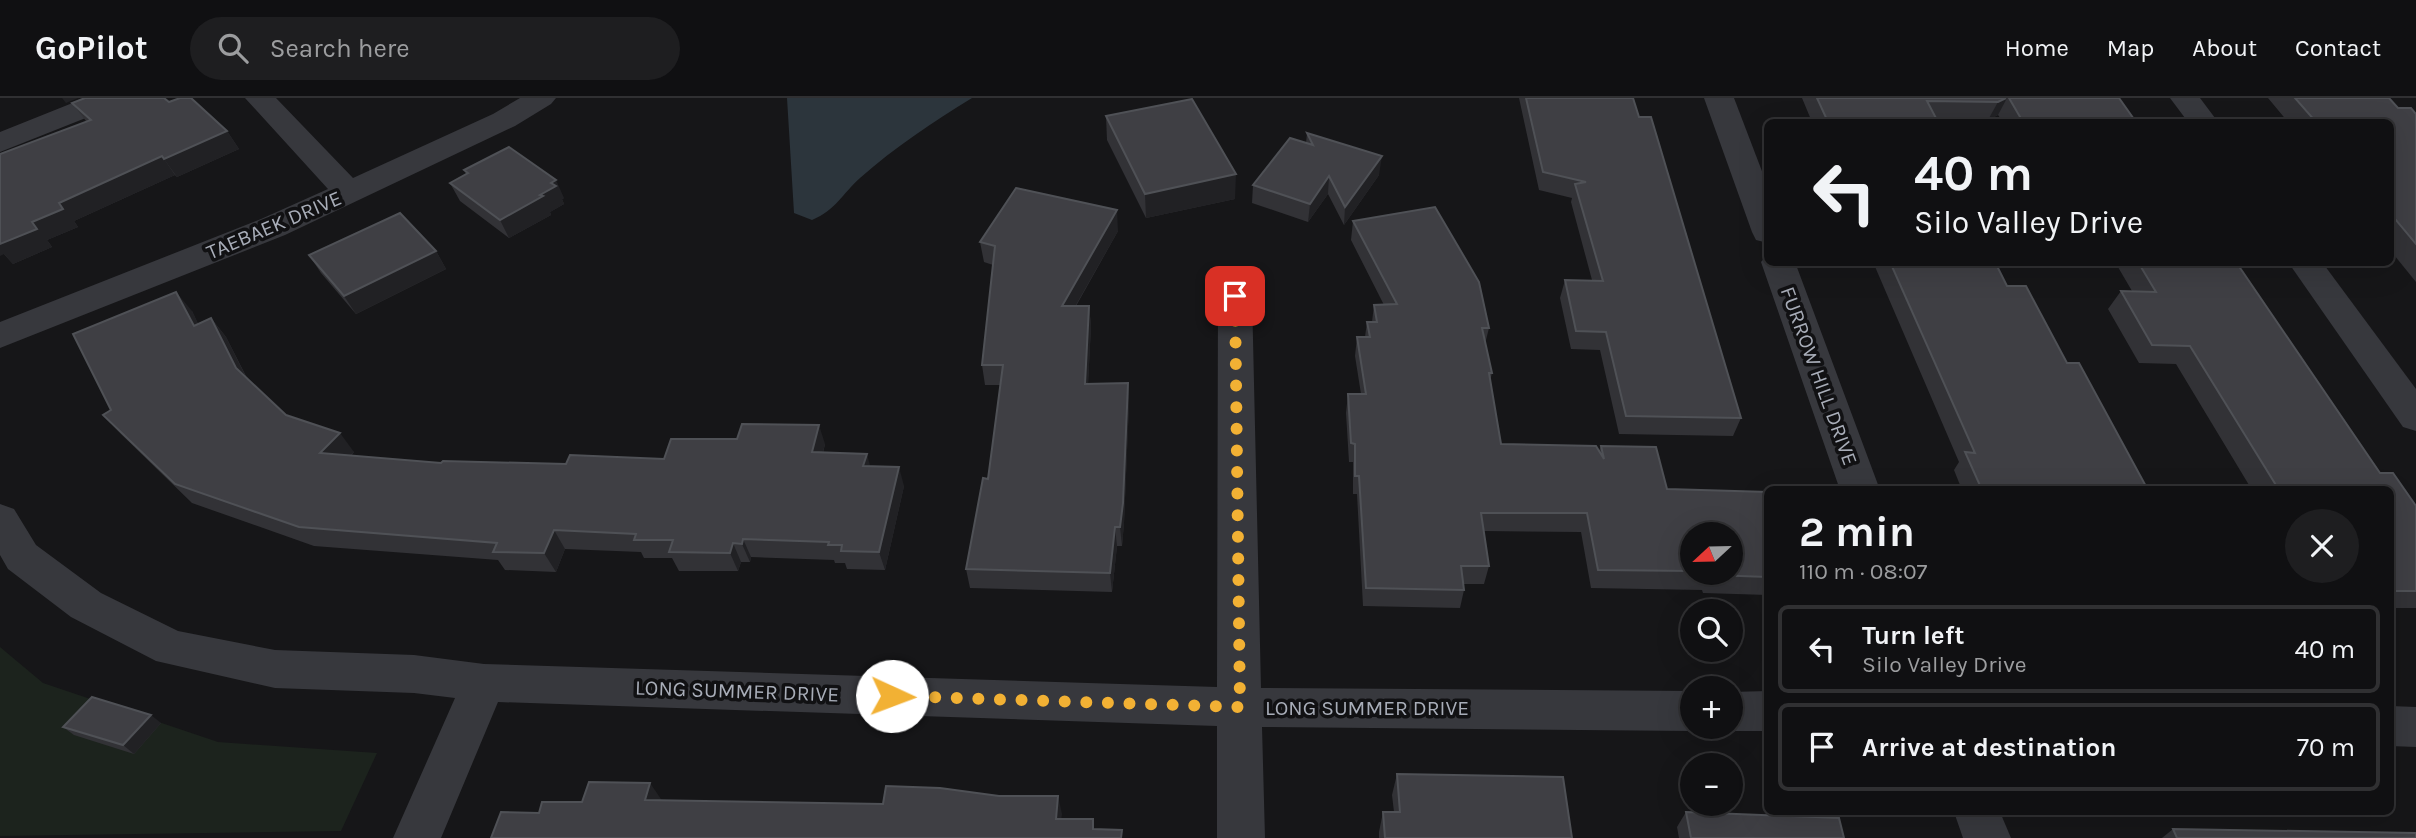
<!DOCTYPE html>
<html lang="en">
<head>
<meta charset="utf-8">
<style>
  body { margin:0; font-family:Karla,sans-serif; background:#1e1e20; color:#f1f3f6; height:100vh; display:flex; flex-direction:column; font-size:26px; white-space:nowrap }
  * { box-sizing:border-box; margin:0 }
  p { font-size:23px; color:#9c9d9f }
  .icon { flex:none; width:38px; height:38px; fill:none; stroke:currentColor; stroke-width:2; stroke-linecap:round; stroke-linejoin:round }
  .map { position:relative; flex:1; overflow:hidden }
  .details { position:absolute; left:1764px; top:388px; width:630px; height:329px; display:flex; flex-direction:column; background:#101012; border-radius:10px; box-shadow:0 7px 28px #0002,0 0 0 2px #303032 }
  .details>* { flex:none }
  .banner { position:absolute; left:1764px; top:21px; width:630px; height:147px; border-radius:10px; box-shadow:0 7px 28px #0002,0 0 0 2px #303032; background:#101012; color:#f1f3f6; overflow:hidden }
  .needle { width:46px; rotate:248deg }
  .controls { position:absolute; left:1680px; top:424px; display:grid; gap:14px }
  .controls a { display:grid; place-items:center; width:63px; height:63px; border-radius:50%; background:#101012; box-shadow:0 7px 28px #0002,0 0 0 2px #303032; font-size:35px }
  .pin { position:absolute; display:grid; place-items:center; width:60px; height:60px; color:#fff; margin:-30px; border-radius:14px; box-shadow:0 4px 10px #0006 }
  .me { position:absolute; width:77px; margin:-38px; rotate:92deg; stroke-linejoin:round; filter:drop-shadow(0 0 5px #0008) }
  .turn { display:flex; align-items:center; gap:24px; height:147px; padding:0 35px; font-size:32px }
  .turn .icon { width:91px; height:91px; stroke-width:2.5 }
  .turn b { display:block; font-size:49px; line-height:60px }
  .round { display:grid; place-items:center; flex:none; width:74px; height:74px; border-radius:37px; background:#1e1e20 }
  .overview { display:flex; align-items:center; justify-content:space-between; height:119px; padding:0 35px }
  h1 { font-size:42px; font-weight:700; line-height:52px }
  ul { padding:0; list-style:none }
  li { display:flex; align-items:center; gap:21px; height:88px; margin:0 14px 10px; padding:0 21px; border:4px solid #303032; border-radius:10px }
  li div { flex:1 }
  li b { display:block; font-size:26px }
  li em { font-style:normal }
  header { display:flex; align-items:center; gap:42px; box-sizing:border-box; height:98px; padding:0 35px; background:#101012; border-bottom:2px solid #303032 }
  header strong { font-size:33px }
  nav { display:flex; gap:38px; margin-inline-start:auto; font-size:24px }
  .search { width:490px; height:63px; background:#1e1e20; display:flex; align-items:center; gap:18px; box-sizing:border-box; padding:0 24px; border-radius:38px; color:#9c9d9f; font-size:26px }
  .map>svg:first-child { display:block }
  .green { fill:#1c231d }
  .water { fill:#2c353c }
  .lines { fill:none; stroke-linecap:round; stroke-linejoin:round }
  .street { fill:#37383d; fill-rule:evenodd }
  .wall { fill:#323236; fill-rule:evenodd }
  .shaded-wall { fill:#212124 }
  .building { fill:#3f3f44; stroke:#4f5156; stroke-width:2 }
  .route { stroke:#f2b134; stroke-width:12; stroke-dasharray:0 21.6 }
  .labels { text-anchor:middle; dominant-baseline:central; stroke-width:7; stroke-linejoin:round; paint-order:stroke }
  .street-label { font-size:21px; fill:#a8adb8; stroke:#111113 }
</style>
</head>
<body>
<header>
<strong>GoPilot</strong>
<div class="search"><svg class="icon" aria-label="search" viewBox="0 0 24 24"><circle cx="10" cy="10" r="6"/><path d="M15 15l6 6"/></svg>Search here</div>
<nav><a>Home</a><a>Map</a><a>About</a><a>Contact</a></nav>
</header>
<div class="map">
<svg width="2416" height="740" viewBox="0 0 2416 740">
  <rect width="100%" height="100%" fill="#161618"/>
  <polygon class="green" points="0,549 43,585 218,644 377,655 341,733 0,738"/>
  <path class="water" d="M787,0H972C933,24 895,49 860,80C842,96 836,112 812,122L794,115Z"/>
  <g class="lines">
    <g class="street">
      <polygon points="85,0 126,0 121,6 0,54 0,34"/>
      <polygon points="245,0 276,0 353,80 493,16 520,0 556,0 551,6 515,28 285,137 0,250 0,224 261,121 328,91"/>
      <polygon points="1704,0 1734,0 1768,89 1768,145 1756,142 1752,134"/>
      <polygon points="2170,0 2200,0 2218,24 2188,24"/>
      <polygon points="1768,156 1768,164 1795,164 1880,392 1840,392 1761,164"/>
      <polygon points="2288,164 2322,164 2416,291 2416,333 2403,329"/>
      <polygon points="1235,186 1247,190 1252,198 1261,590 1692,593 1692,628 1704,628 1692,633 1262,629 1265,740 1217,740 1217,628 498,604 441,740 393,740 455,600 414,595 275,590 156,563 71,519 8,471 0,457 0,406 14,411 36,447 101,495 178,533 275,552 414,557 484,566 1217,589 1218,198 1223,190"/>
      <polygon points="1768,593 1768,633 1731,633 1719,628 1731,628 1731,594"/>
      <polygon points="2390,608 2416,609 2416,649 2390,648"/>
      <polygon points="1954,714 2000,714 2011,740 1963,740"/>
    </g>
  </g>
  <g class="wall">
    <polygon points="1519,0 1633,0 1741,320 1733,338 1619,336 1600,252 1571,251 1560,200 1565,182 1592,182 1571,104 1572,100 1539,92"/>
    <polygon points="1802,0 2119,0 2136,24 2003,24 1998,17 1988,22 1936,21 1938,24 1812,24"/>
    <polygon points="2268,0 2389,0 2398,10 2416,16 2416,184 2390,152 2390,24 2288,24"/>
    <polygon points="169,4 227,33 239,51 177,79 175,77 74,123 78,129 47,142 52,149 13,166 4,156 86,23 72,5"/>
    <polygon points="1106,18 1235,101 1146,120 1107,42"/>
    <polygon points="1307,35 1379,77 1344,127 1328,96 1308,124 1252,105 1253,87 1306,45"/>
    <polygon points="464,72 564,100 562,101 564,106 550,114 551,117 509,140 460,103 450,85 466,76"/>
    <path d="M1353,123L1489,230L1485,246L1492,275L1490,283L1501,346L1599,353L1601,348L1667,391L1768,394V497L1703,495L1702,492L1591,490L1581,434L1484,433L1489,468L1484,486H1463L1464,492L1460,510L1363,508L1357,396H1353V364H1349L1346,315L1348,296H1361L1355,258L1357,239H1365L1367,224H1372L1374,207H1384L1351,142ZM1692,436L1731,474H1692Z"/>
    <polygon points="1118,133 1076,208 1089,208 1091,228 1088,286 1128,285 1129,305 1124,425 1122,448 1117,448 1112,494 970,490 966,471 988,381 1000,287 985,287 982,267 993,167 984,164 980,144"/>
    <polygon points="436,153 446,171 356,216 321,175 309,157"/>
    <polygon points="1873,164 1995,164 2007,188 2067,265 2148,392 1962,392 1954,372 1959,364"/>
    <polygon points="2115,164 2236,164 2380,375 2416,408 2416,510 2390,510 2390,392 2252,392 2176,266 2139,265 2108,211 2121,193 2132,193"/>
    <polygon points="192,213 198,226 211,220 226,239 247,280 286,317 354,354 351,358 441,365 566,366 664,361 825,346 823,355 870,369 904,388 885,472 847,471 845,465 835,465 834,462 751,459 750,464 741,464 738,473 679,473 672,460 644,460 641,454 565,451 556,474 505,472 498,462 314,448 192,405 121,336 103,317 111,312"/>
    <polygon points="161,625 134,656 74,637 63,629"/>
    <polygon points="1397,676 1572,740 1379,740 1379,734 1383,714 1394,714 1392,697"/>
    <polygon points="1686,714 1844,740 1679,740 1677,729"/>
    <polygon points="2173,731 2416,740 2162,740"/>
  </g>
  <g class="shaded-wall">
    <polygon points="62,0 78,0 66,5"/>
    <polygon points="2006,0 2007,0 1998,17 1988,22 1998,4"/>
    <polygon points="227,33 239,51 177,79 164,61"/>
    <polygon points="162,58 175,77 74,123 78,129 47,142 52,149 13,166 4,156 0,158 0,146 59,105"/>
    <polygon points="1382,58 1379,77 1344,127 1345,109"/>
    <polygon points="1236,76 1235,101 1146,120 1145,96"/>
    <polygon points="1329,78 1328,96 1308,124 1310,106"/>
    <polygon points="556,82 564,100 562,101 564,106 550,114 551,117 509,140 500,122 540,97 551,85"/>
    <polygon points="1117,112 1118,133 1064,228 1062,208"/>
    <polygon points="436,153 446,171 356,216 344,198"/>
    <polygon points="176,194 192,213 209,247 194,228"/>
    <polygon points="1089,208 1091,228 1087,306 1085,286"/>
    <polygon points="211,220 226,239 251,289 236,270"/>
    <polygon points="1128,285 1129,305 1124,425 1122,448 1120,429"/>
    <polygon points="819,327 825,346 818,373 812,354"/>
    <polygon points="340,335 354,354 334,374 320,355"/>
    <polygon points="867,356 872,375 863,368"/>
    <polygon points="899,369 904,388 885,472 879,454"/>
    <polygon points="1115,429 1117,448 1112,494 1110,475"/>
    <polygon points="554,432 565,451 556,474 544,455"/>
    <polygon points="743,441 751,459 750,464 742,446"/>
    <polygon points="733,445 741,464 738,473 730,455"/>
    <polygon points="151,617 161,625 134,656 123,647"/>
    <polygon points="650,685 663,704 645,702"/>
    <polygon points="1058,698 1062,716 1059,738 1056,721"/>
  </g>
  <g class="building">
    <polygon points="85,0 164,0 169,4 180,0 191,0 227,33 164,61 162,58 59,105 63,111 32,124 37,131 0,146 0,56 91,22 72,5"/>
    <polygon points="1526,0 1633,0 1639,19 1651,19 1741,320 1626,318 1606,234 1576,233 1565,182 1603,183 1575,86 1586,84 1543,74"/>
    <polygon points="1817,0 2006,0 1998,4 1927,3 1938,24 1828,24"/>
    <polygon points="2009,0 2119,0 2136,24 2023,24"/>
    <polygon points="2295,0 2389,0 2398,10 2411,10 2416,16 2416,146 2390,115 2390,24 2316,24"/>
    <polygon points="1192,1 1236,76 1145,96 1106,18"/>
    <polygon points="1307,35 1382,58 1345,109 1329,78 1310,106 1253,87 1290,40 1313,47"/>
    <polygon points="509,49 556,82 551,85 556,88 540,97 543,98 500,122 450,85 468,75 464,72"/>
    <polygon points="1016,90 1117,112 1062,208 1089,208 1085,286 1128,285 1123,405 1120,429 1115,429 1110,475 966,471 983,380 988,381 1003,267 982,267 995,148 980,144"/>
    <polygon points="1435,109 1479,184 1489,230 1482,230 1492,275 1489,275 1501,346 1596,348 1604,361 1601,348 1656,349 1667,391 1768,394 1768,479 1711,477 1711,474 1731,474 1731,436 1692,436 1692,473 1598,472 1587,415 1481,415 1489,468 1461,468 1464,492 1366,490 1359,378 1355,378 1355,346 1351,345 1348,296 1366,296 1357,239 1370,239 1367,224 1377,224 1374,207 1397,206 1353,123"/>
    <polygon points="400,115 436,153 344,198 309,157"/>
    <polygon points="1890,164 1995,164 2007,188 2026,188 2067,265 2079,265 2148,392 1982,392 1965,354 1975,355"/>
    <polygon points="2138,164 2236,164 2380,375 2393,375 2416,408 2416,493 2390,493 2390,392 2279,392 2190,248 2152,247 2121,193 2156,194"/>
    <polygon points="176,194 194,228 211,220 236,270 286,317 340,335 320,355 441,365 443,363 566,366 570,357 664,361 671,341 737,341 742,326 819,327 812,354 867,356 863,368 899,369 879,454 841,453 842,447 828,447 829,444 743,441 742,446 733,445 730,455 669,454 673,442 634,442 636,436 554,432 544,455 493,454 497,445 299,429 175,386 103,317 111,312 73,236"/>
    <polygon points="92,599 151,617 123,647 63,629"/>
    <polygon points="1397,676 1563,679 1572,740 1385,740 1383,714 1400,714"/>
    <polygon points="589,684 650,685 645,702 883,706 886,688 940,690 999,698 1058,698 1056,721 1093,721 1093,731 1122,732 1121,740 491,740 501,714 539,715 542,704 582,704"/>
    <polygon points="1686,714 1839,720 1844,740 1691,740"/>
    <polygon points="2173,731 2416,735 2416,740 2177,740"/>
  </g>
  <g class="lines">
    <polyline class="route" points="892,598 1240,609 1235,198"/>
  </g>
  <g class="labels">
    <g class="street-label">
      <text transform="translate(274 127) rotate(-23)">TAEBAEK DRIVE</text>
      <text transform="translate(1819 278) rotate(70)">FURROW HILL DRIVE</text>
      <text transform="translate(737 593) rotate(2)">LONG SUMMER DRIVE</text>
      <text x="1367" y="610">LONG SUMMER DRIVE</text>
    </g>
  </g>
</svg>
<div class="controls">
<a><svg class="needle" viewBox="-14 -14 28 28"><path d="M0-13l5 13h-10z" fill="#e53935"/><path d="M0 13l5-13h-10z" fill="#9c9d9f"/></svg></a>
<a><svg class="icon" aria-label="search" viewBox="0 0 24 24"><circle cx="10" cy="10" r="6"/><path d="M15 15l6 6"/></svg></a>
<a>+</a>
<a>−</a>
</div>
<div class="pin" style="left:1235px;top:198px;background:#d93025"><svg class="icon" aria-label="arrive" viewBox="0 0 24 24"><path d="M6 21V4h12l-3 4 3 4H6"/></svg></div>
<svg class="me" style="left:892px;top:598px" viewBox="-20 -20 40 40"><circle r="19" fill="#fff"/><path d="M0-13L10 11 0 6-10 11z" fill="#f2b134"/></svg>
<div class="banner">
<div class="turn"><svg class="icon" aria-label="left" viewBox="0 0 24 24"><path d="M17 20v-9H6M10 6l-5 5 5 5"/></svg><div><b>40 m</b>Silo Valley Drive</div></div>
</div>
<section class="details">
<div class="overview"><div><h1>2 min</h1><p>110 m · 08:07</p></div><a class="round"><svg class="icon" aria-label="close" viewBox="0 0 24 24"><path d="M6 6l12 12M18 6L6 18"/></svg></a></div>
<ul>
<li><svg class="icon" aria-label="left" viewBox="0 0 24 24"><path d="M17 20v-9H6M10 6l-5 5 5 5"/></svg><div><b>Turn left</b><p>Silo Valley Drive</p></div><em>40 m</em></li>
<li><svg class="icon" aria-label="arrive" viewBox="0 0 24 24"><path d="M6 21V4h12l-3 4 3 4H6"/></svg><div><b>Arrive at destination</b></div><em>70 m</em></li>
</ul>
</section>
</div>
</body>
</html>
